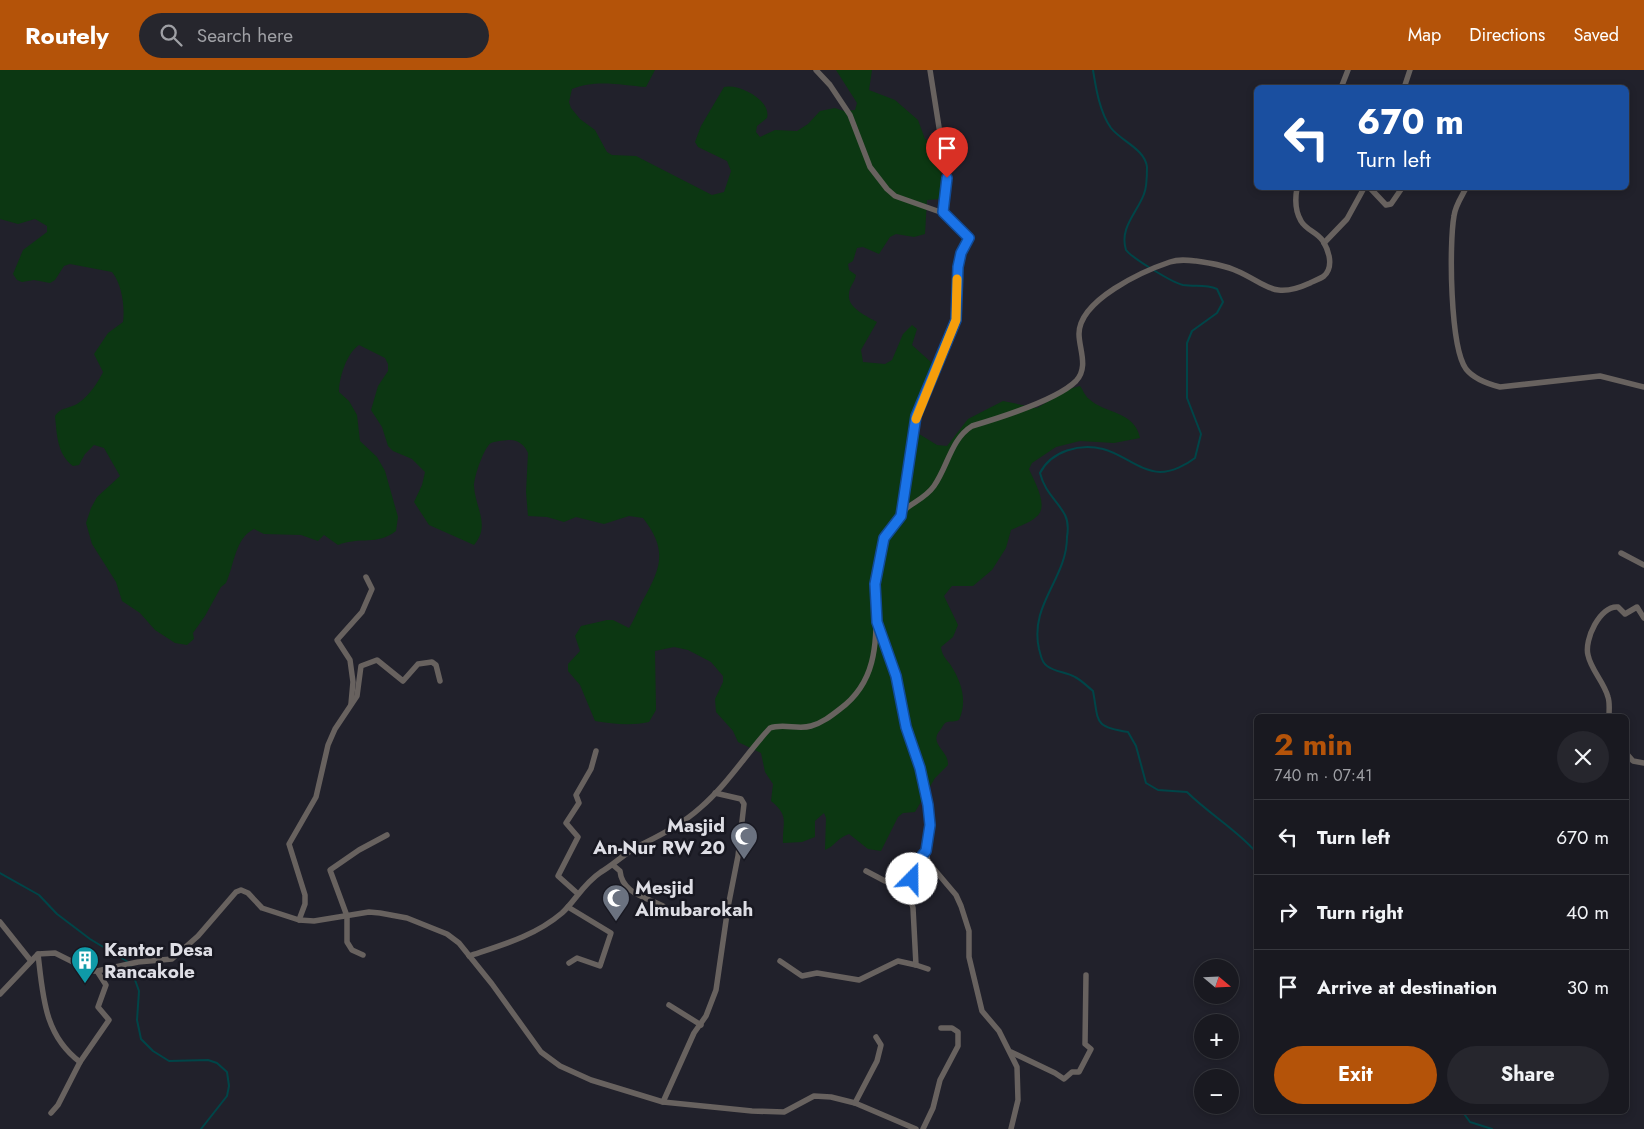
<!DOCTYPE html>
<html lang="en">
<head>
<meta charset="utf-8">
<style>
  body { margin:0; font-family:Jost,sans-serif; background:#26262d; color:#f1f3f6; height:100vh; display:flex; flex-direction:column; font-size:19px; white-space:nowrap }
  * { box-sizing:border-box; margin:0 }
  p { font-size:16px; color:#9fa0a5 }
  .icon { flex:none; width:28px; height:28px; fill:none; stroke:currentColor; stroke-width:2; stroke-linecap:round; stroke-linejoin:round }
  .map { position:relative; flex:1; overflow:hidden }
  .panel { position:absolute; left:1254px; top:644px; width:375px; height:400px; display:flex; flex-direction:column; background:#191920; border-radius:8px; box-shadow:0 2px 8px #0003,0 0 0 1px #37383e }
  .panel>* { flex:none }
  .banner { position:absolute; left:1254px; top:15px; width:375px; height:105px; border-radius:8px; box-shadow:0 2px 8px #0003,0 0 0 1px #37383e; background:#1a4fa0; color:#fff; overflow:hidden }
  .needle { width:32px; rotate:109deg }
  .controls { position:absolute; left:1194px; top:889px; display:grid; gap:10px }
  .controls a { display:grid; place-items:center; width:45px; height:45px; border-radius:50%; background:#191920; box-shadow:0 2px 8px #0003,0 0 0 1px #37383e; font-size:25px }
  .pin { position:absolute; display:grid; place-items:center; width:42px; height:42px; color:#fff; margin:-51px -21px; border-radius:50% 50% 50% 0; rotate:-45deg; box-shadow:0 0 5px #0007 }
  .pin .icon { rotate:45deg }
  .me { position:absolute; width:55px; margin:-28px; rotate:22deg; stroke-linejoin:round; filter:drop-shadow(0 0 4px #0008) }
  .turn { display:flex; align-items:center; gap:18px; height:105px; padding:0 20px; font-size:22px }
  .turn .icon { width:65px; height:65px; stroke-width:2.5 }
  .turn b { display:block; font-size:35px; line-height:42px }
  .round { display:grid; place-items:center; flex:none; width:52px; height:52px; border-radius:26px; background:#26262d }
  .summary { display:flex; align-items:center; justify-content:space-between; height:85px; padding:0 20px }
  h1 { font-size:30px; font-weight:700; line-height:38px; color:#b45309 }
  .action { display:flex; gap:10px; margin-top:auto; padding:10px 20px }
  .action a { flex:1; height:58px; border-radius:30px; background:#b45309; color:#fff; font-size:20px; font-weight:700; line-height:58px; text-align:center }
  .action a+a { background:#26262d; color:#f1f3f6 }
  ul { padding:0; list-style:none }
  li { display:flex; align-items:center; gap:15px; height:75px; padding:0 20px; border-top:1px solid #37383e }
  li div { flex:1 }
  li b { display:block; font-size:19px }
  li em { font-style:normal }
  header { display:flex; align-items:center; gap:30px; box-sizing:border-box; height:70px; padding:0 25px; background:#b45309; color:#fff }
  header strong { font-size:24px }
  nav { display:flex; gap:28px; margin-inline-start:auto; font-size:18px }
  .search { width:350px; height:45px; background:#26262d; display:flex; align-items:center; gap:12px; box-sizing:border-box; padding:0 18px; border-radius:28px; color:#9fa0a5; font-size:19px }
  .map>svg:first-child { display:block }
  .green { fill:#0c3712 }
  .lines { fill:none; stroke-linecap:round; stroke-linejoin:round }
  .stream { stroke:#004548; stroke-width:2 }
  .minor { stroke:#68625f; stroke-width:5.5 }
  .route-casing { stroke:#114b97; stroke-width:12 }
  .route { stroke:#1a73e8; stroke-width:9 }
  .slow { stroke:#f59e0b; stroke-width:9 }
  .labels { text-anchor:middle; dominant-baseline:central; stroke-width:5; stroke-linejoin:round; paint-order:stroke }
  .poi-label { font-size:19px; font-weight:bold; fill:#dedee5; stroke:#181821; text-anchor:start }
</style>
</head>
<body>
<header>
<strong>Routely</strong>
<div class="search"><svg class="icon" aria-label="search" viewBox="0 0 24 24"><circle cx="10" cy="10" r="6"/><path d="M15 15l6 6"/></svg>Search here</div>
<nav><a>Map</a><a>Directions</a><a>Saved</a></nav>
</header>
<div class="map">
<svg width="1644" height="1059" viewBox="0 0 1644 1059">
  <rect width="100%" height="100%" fill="#21212b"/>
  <path class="green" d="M0,0H655L646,17C623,15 594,9 572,19L569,32L571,38L580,49L595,60L607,82L612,85L636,86L712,125L724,122L731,101L727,91L698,77L695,72L701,56L724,17C738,13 772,30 767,48L757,56L756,62L760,67L775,60L797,61L808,54L820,41L835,38L844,41L855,40L857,33L836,0H872L869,20L895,30L918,50L925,69L937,74L941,105L940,129L927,130L925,164L914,167L896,164L890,167L879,184L863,177L857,178L853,191L848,194L849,200L856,205C855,212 849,217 849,224C847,238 867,246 877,252L861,280L863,292L885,294L892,290L903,264L912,255L917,259L912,275L933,294L914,344L911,359L937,375L947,376L968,349L1003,331L1037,338L1069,319L1080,316C1083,320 1085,326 1089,329C1105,344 1135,341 1140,368L1114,373L1080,371L1056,377L1032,393L1029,399C1034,411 1050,437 1036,447C1030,453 1019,456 1011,460L1006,478L992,500L973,516H952L944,526L958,555L953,567L941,577C942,585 945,588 950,594C961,611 968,630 959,650C955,652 950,651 947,652C944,653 943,656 941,659C927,674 949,680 948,695L935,708L915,742L903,743L898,747L881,781L868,779L849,764C837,768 835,776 825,780L826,748L824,743L815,751V767L802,772L783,773C782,753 790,746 771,731L773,714L765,702L761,683L738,672L733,661L716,642L715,629L723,612V606L711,592L688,580L674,577L655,581L656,640L649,652C631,656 613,654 595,651L580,615L568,601V594L580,581L575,566L581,556L607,550H613L629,558C635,549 638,539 643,530C661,498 668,480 643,448L629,446L604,454L576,447L564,452L547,447L528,446L526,422L528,383C525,376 519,370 510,370C506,370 496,371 491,373C484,377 474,407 474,416C475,437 491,456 474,475L429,455L414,432L422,415L425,402L412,389L393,381L388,376L382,357L371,340L378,316L388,301V294L385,288L359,275C347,283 339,307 339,322L349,331L357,345L360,371L377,387L385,401L398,447L396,461C377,476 360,466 338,475L324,465L318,471L301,465L264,464L254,459C235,468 234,496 226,513L221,517L205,546L193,563L194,569L187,575L175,573L155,560L140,543L122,531L116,512L92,474L86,453L91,438L97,427L120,406L104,378L94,375L85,384L79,395L73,396C57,384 57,365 55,346C60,338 66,339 75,335C86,330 98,313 103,302L94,284L108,263L123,252C125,237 122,214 112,202L70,194L64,196L55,210L50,213L34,210L22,212L17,210L13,204L23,180L47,162V156L35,149L18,154L0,149Z"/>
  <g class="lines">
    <g class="stream">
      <path d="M1093,0C1096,19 1100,43 1111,58C1121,71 1145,79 1147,97C1147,104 1147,117 1144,124C1137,143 1119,158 1126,180C1132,188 1173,213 1183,215C1195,217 1205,214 1217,219L1223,232L1217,243L1192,261L1187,273V328L1201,364L1195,388C1186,395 1172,402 1160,402C1139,401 1123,384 1103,379C1080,373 1051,381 1040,403C1045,423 1057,430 1065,445C1068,451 1068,461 1067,467C1067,509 1029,534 1039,579C1041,585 1041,592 1047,596C1055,602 1066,602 1075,607C1081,610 1087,616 1093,621C1099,652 1093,657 1128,662L1136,676L1146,713L1158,720L1187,722C1209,744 1236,759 1256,782"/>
      <polyline points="0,803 39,825 57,844 90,869 128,892"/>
      <polyline points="130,896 139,921 137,950 141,969 153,981 169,991 208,990 217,993 227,1002 229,1016 227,1026 201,1059"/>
      <polyline points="1462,1041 1470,1052 1492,1059"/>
    </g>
    <g class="minor">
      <polyline points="816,0 830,15 850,45 870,97 887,119 895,126 943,143 969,168 957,197 956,250 916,347 902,444"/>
      <polyline points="930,0 947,108 943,143"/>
      <polyline points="1341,18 1348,0"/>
      <polyline points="1404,18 1410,0"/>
      <polyline points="1370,118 1386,135 1391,134 1402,118"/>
      <path d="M1466,118C1462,126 1455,136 1454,146C1449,174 1450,277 1466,299C1474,309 1488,314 1500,317L1600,306L1644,317"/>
      <polyline points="1324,173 1347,149 1364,118"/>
      <polyline points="1621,483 1644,495"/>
      <polyline points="878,555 896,606 909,668 920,698 928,735 930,755 926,781 928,792 956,825 961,836 969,861 969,887 982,941 999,961 1017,997 1018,1030 1011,1059"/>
      <polyline points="351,634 353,612 350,590 337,570 362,542 372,519 366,507"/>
      <path d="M1609,646C1609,640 1610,633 1608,627C1604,612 1591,600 1588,585C1584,570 1600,535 1618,537L1625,544L1637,537L1644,548"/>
      <polyline points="1626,664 1626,667"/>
      <polyline points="1626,683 1633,691 1644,693"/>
      <path d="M613,795L620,801C622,823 645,827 663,836"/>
      <polyline points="866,801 885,811 892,807 909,814"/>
      <polyline points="577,823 558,806 578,767 566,753 579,733 576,725 591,699 596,681"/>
      <polyline points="568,837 611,863 600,896 577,888 569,893"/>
      <polyline points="299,850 305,834 305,825 289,774 316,727 328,675 335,659 357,626 361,596 377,590 403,611 418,594 432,592 436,595 440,611"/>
      <polyline points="0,852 31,891"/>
      <path d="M38,884C43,926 44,965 80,992"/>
      <polyline points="363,885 352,880 347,872 347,846 330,800 359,780 387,765"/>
      <path d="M469,886C502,875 535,866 562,843C576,830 583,814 601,802C613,795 623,785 635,778C658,766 680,756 700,738C727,715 746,684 770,658C783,653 798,660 811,656C822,653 831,646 840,639C897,597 864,528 884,470C885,466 905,439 908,437C918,430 927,426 934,416C948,396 951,369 972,356C999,348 1057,330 1076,311C1089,297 1079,279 1079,264C1079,230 1143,201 1170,192C1179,189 1187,190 1196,191C1210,193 1224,195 1237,201C1267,214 1273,230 1310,213C1314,211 1320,209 1324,206C1334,197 1329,181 1323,171C1317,162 1306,160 1301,151C1295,141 1295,129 1297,118"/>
      <polyline points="780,891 802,906 817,903 859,910 898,891 916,895 913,838 908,819 912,806 912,797 926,781"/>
      <polyline points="916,895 928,899"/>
      <polyline points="0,924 38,884 55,883 91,901 97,901 138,892 172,889 198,866 236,822 241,820 248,823 262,838 299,850 314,851 369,842 380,843 407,848 447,864 459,873 492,914 541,982 560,996 591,1010 663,1032 752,1041 784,1042 814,1026 831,1027 855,1033 916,1059"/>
      <polyline points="669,935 701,955"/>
      <polyline points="1011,982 1055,1003 1064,1009 1072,1002 1079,1002 1091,979 1085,974 1086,905"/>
      <polyline points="663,1032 694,963 706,946 716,920 728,837 738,786 744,734 741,729 715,723"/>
      <polyline points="855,1033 877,991 881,975 876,967"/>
      <polyline points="51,1043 58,1035 80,992 109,950 98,937 106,915 97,901"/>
      <polyline points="923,1059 933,1038 940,1010 958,976 958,962 952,958 941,958"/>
    </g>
  </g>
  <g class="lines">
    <g class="route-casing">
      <polyline id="route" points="912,809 912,797 926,781 930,755 928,735 920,698 906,657 896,606 877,552 875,514 884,468 901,446 916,346 956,250 958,197 961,183 969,168 943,142 947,108"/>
    </g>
    <use href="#route" class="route"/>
    <polyline class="slow" points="916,349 956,250 957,209"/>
  </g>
  <defs>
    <g id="mosque-pin" transform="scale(1.4375)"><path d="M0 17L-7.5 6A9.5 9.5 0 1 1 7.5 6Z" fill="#6b7280" stroke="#181821"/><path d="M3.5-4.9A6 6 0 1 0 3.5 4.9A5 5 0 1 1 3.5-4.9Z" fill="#fff"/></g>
    <g id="building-pin" transform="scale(1.4375)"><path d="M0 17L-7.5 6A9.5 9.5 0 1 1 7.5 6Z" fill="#0f9aa8" stroke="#181821"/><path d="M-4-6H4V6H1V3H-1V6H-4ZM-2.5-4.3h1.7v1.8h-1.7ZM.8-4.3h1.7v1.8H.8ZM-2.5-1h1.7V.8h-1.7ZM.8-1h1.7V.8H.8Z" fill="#fff"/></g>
  </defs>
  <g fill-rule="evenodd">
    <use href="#mosque-pin" x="744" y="766"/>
    <use href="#mosque-pin" x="616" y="828"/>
    <use href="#building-pin" x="85" y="890"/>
  </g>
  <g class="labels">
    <g class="poi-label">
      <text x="725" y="755" text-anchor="end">Masjid<tspan x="725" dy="22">An-Nur RW 20</tspan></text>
      <text x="635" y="817">Mesjid<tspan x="635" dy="22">Almubarokah</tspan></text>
      <text x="104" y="879">Kantor Desa<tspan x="104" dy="22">Rancakole</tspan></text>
    </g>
  </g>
</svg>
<div class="controls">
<a><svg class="needle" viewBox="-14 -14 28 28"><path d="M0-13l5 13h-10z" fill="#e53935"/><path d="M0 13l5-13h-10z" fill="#9fa0a5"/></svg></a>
<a>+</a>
<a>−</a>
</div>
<div class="pin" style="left:947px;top:108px;background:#d93025"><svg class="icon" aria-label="arrive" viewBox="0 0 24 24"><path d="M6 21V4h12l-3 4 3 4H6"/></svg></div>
<svg class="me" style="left:912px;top:809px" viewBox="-20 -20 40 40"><circle r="19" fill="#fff"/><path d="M0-13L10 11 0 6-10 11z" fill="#1a73e8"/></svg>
<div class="banner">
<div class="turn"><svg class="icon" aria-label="left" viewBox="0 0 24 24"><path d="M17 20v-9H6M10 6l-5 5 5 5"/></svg><div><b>670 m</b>Turn left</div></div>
</div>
<section class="panel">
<div class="summary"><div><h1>2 min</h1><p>740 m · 07:41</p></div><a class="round"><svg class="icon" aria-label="close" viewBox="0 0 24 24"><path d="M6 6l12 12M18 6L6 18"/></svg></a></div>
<ul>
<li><svg class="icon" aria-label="left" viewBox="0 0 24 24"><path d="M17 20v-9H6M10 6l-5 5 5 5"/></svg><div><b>Turn left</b></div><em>670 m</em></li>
<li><svg class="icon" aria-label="right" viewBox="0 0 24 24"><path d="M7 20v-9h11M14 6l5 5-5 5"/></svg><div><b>Turn right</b></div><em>40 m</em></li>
<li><svg class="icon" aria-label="arrive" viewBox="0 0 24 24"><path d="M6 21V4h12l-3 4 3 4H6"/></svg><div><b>Arrive at destination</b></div><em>30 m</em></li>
</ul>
<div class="action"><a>Exit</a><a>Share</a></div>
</section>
</div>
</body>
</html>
